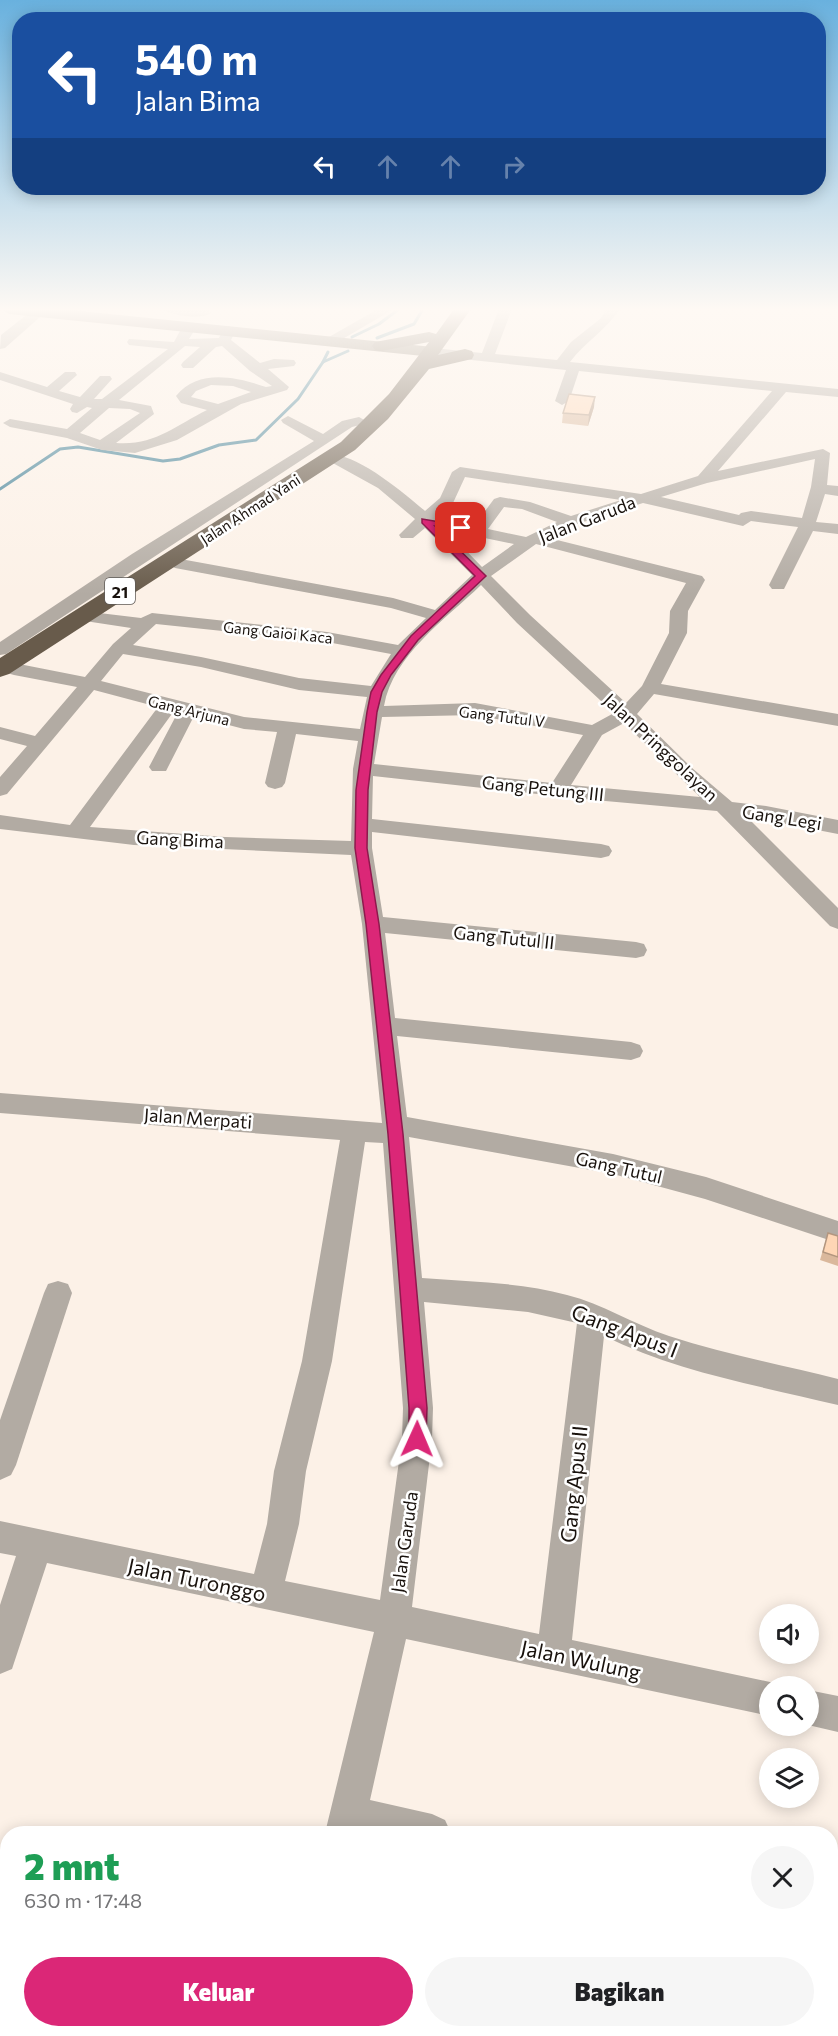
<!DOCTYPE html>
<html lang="id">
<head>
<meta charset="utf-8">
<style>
  body { margin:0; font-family:Commissioner,sans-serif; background:#f6f6f6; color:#202124; height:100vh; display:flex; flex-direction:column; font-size:22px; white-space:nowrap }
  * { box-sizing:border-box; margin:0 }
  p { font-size:20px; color:#757577 }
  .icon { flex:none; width:33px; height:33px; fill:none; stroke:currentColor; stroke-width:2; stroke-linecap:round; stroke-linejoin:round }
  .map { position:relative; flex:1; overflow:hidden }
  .details { position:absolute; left:0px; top:1826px; width:838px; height:212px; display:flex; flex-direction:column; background:#fff; border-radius:24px 24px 0 0; box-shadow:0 3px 15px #0003 }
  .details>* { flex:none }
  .top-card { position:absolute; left:12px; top:12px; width:814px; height:183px; border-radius:24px; box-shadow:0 3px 15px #0003; background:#1a4fa0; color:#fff; overflow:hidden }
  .tools { position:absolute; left:759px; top:1604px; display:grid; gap:12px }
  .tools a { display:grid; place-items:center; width:60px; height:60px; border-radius:50%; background:#fff; box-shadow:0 3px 15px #0003; font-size:30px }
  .pin { position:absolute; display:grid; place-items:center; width:51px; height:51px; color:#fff; margin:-26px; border-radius:12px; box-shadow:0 3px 9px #0006 }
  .me { position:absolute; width:66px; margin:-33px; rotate:1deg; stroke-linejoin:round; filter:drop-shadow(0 0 4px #0008) }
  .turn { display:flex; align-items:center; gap:21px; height:126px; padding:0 24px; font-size:27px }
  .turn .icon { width:78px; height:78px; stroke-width:2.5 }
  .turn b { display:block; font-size:42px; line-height:51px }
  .lanes { display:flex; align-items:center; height:57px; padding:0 24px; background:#0003; justify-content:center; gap:30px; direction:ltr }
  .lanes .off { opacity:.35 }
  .round { display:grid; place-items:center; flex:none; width:63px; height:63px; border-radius:32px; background:#f6f6f6 }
  .summary { display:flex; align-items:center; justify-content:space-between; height:102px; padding:0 24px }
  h1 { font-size:36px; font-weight:800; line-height:45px; color:#1e9e55 }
  .primary-button { display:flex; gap:12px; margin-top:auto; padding:12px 24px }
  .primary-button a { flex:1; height:69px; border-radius:36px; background:#db2777; color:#fff; font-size:24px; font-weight:800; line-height:69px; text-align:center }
  .primary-button a+a { background:#f6f6f6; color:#202124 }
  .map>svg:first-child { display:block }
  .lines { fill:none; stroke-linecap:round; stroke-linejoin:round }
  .stream { stroke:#3d7e95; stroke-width:3 }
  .minor { fill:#b2aba3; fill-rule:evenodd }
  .major { fill:#7b7062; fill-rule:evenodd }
  .highway { fill:#685b4b; fill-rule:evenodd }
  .wall { fill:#dab89c }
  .shaded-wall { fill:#b2967f }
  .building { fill:#fed6b5; stroke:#b2967f; stroke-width:1.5 }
  .route { fill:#db2777; stroke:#8e194d; stroke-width:1.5 }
  .labels { text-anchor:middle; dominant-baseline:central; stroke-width:5; stroke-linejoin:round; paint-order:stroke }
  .far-street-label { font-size:15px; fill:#19120d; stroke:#fff }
  .shield { fill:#fff; stroke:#5e5956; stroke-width:1.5 }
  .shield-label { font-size:16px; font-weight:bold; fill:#19120d }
  .street-label { font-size:18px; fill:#19120d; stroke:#fff }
  .near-street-label { font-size:21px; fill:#19120d; stroke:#fff }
</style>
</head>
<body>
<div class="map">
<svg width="838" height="2036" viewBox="0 0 838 2036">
  <rect width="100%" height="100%" fill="#fcf1e7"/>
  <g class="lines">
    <g class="stream">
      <polyline points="352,337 379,324 399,309"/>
      <polyline points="377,338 414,324 423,309"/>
      <polyline points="323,362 328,352"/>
      <polyline points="0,489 60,449 78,447 163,461 180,459 219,445 256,440 298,399 323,362 348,351"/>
    </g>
    <g class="minor">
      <polygon points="34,309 49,309 5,348 0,349 1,335"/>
      <path d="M162,309H206L211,313C203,320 171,316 162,309Z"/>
      <polygon points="378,309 394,309 334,344 329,345 322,341"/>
      <path d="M499,309H512L495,354L557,360L571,342L600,319L607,309H620C606,330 585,342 570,362L838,389V397L786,392L718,471L823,449L830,453L827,485L838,486V496L825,494L816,522L838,524V534L813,531L784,589H772L769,585L798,527L751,521L743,526L643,503L577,524L549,538L702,576L705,580L688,611L687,633L661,684L838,714V726L654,694L637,714L692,768L732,802L766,806L838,820V834L746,816L838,908V929L830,926L717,811L583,799L373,776L372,819L601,844L609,846L612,851L609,856L601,858L372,832V848L383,917L636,942L644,944L647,950L644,956L636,958L385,933L395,1018L631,1042L640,1045L643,1051L640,1057L631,1060L397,1036L407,1117L613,1154L706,1177L838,1221V1243L705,1199L613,1174L409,1137L422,1278C470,1282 520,1282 567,1295C603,1304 633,1324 669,1336C724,1354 782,1365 838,1379V1405C760,1386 677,1372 604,1336L572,1640L770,1682L781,1686H770V1716L406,1639L370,1800L432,1814L445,1820L451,1833H325L374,1632L47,1563L12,1669L0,1674V1605L16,1556L0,1553V1521L254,1574L267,1524L274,1471L302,1361L340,1140L0,1113V1093L382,1123L362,924L351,855L134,845L0,829V815L70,825L158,707L94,690L7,794L0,796V777L27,746L0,739V727L35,736L77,687L14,675L7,673L5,669L7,665L14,663L85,677L113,644L131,628L85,621L82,617L85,613L91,612L141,618L152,613L327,632L398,645L426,618L391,608L175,568L167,563L175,558L393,598L435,610L472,575L425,528L413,538H401L399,535L415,519L378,488L331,462L328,459L331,456C353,450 408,496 425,511L440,498L452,472L460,467L641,494L698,476L772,391L579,371L569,401L562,405L555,401L566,370L433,356L426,352L433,348L482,353ZM815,459L811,487L802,518L751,511L741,513L739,515L661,497L707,483ZM465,477L621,500L571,516L530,502L500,497L494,499L474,526L436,518L453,503ZM504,507L522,509L557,522L526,537L488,529ZM446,530L514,544L482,567ZM536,544L686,583L670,611L669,633L642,686L626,703L530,615L491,576ZM481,585L517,623L614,713L592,725L475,703L384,706C393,655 446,619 481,585ZM156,624L327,642L391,654L371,686L299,678L201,657L133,645ZM123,654L201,667L299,690L367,697L360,729L244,717L101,681ZM174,711L178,712L149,767L152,771H166L194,716L244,729L277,732L265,783L268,787L275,789L282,787L285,783L296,734L358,741L353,769L351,841L225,837L90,827ZM475,715L583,735L552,783L374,764L382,717ZM624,723L700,797L571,785L602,735ZM365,1142L383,1143L403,1408L402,1439L380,1600L285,1581L299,1524L306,1471L332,1361ZM424,1302L528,1312L577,1323L539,1634L412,1607L432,1439L433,1408Z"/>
      <path d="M186,322L191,323L194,331L189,339L219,338L224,327L229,326L236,330L231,340L260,363L274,359L294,360L296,363L294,366L268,369L289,387L287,390L241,404L177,440L135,453L102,450L67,438L10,427L3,423L10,419L67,429L92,408L87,407L77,413L72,412L70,409L73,404L0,380V372L47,387L65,372H75L77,375L59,391L80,397L100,376H110L112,379L94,399H102L168,349L129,345L127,342L129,339L174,342L180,331V326ZM185,346L200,347L183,362L181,365L183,368H193L216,347L222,346L250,371L272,386L266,387C237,377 198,368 176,396L181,403L207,410C175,426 154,446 116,443L154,414L151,406L119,400ZM211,385L233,386L251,392L218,404L191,397L196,391ZM109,408L130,409L140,413L100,440L80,433Z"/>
      <polygon points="288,416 323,434 342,421 359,417 366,421 364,424 352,427 6,654 0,655 0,642 132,554 314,441 283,423 281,420"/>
      <polygon points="58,1281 68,1284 72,1293 16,1465 11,1475 0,1480 0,1420 44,1293 48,1284"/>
      <polygon points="808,1690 838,1696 838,1732 808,1725"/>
      <polygon points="0,1885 8,1886 8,1924 0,1923"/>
      <polygon points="831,1904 838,1906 838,1944 831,1942"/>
      <polygon points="12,2030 52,2030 50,2036 10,2036"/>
      <polygon points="263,2030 303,2030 301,2036 261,2036"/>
      <polygon points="562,2030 602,2030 601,2036 561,2036"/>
    </g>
    <polygon class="major" points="1,309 61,309 433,347 441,352 433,357 9,314"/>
    <polygon class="highway" points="454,309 471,309 438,355 465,349 472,351 474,355 472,359 429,369 388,419 355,450 9,674 0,677 0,658 341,442 389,394 429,342 381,351 375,350 372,346 375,342 429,332 436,334"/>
  </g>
  <g class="wall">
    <polygon points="594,407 588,426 562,423 563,413"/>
    <polygon points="828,1233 838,1236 838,1266 820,1260"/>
  </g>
  <polygon class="shaded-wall" points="595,397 594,407 588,426 589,415"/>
  <g class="building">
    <polygon points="569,394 595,397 589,415 563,413"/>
    <polygon points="828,1233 838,1236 838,1257 823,1252"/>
  </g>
  <linearGradient id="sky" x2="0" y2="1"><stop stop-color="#69b1de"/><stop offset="0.52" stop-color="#fef9f4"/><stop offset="1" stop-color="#fef9f4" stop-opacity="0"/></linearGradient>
  <rect width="838" height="595" fill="url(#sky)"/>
  <polygon class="route" points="422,519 464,526 466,528 461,530 435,526 486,576 418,640 391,675 382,692 377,712 368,790 367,848 379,924 403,1134 427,1408 426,1439 424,1445 417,1447 411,1445 409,1439 409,1408 388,1134 366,924 355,848 356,790 367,712 371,692 381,675 411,636 475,576 422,523"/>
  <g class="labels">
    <g class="far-street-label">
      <text transform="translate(250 509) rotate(-33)">Jalan Ahmad Yani</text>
      <text transform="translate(278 632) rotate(6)">Gang Gaioi Kaca</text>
      <text transform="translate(189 710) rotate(14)">Gang Arjuna</text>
      <text transform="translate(502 716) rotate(7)">Gang Tutul V</text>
    </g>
    <rect class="shield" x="105" y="578" width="30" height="26" rx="4.5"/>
    <g class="shield-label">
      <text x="120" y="591">21</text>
    </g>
    <g class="street-label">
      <text transform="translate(587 519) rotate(-21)">Jalan Garuda</text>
      <text transform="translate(661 747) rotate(43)">Jalan Pringgolayan</text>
      <text transform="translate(543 788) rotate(6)">Gang Petung III</text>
      <text transform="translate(782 817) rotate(9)">Gang Legi</text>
      <text transform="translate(180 839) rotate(3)">Gang Bima</text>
      <text transform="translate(504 937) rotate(6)">Gang Tutul II</text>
      <text transform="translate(198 1118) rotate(4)">Jalan Merpati</text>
      <text transform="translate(619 1167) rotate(13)">Gang Tutul</text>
      <text transform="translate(404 1542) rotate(-82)">Jalan Garuda</text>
    </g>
    <g class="near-street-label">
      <text transform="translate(625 1330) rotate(21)">Gang Apus I</text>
      <text transform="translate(573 1484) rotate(-84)">Gang Apus II</text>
      <text transform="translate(197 1579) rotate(12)">Jalan Turonggo</text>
      <text transform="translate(581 1659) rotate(12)">Jalan Wulung</text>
    </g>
  </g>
</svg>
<div class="tools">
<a><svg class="icon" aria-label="sound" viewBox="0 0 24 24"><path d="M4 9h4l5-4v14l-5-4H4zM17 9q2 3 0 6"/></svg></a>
<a><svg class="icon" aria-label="search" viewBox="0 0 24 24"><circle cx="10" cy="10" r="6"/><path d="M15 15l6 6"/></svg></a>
<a><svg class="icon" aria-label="layers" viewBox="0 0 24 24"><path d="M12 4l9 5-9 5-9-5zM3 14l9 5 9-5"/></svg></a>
</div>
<div class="pin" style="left:461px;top:528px;background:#d93025"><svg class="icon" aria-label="arrive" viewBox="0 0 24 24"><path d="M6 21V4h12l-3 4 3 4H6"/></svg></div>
<svg class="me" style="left:417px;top:1439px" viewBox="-20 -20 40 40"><path d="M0-17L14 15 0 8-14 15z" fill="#db2777" stroke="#fff" stroke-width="4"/></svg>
<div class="top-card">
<div class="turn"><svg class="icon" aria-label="left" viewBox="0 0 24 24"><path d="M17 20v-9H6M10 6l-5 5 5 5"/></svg><div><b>540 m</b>Jalan Bima</div></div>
<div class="lanes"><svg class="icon" aria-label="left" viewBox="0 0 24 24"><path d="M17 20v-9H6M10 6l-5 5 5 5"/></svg><svg class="icon off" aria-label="ahead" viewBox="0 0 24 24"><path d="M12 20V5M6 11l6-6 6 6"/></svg><svg class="icon off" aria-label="ahead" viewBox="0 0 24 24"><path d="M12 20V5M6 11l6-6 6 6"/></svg><svg class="icon off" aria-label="right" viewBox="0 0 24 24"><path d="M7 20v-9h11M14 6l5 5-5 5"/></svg></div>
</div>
<section class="details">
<div class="summary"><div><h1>2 mnt</h1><p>630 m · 17:48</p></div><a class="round"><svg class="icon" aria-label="close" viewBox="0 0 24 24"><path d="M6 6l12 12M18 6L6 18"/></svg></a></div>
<div class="primary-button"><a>Keluar</a><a>Bagikan</a></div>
</section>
</div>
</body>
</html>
